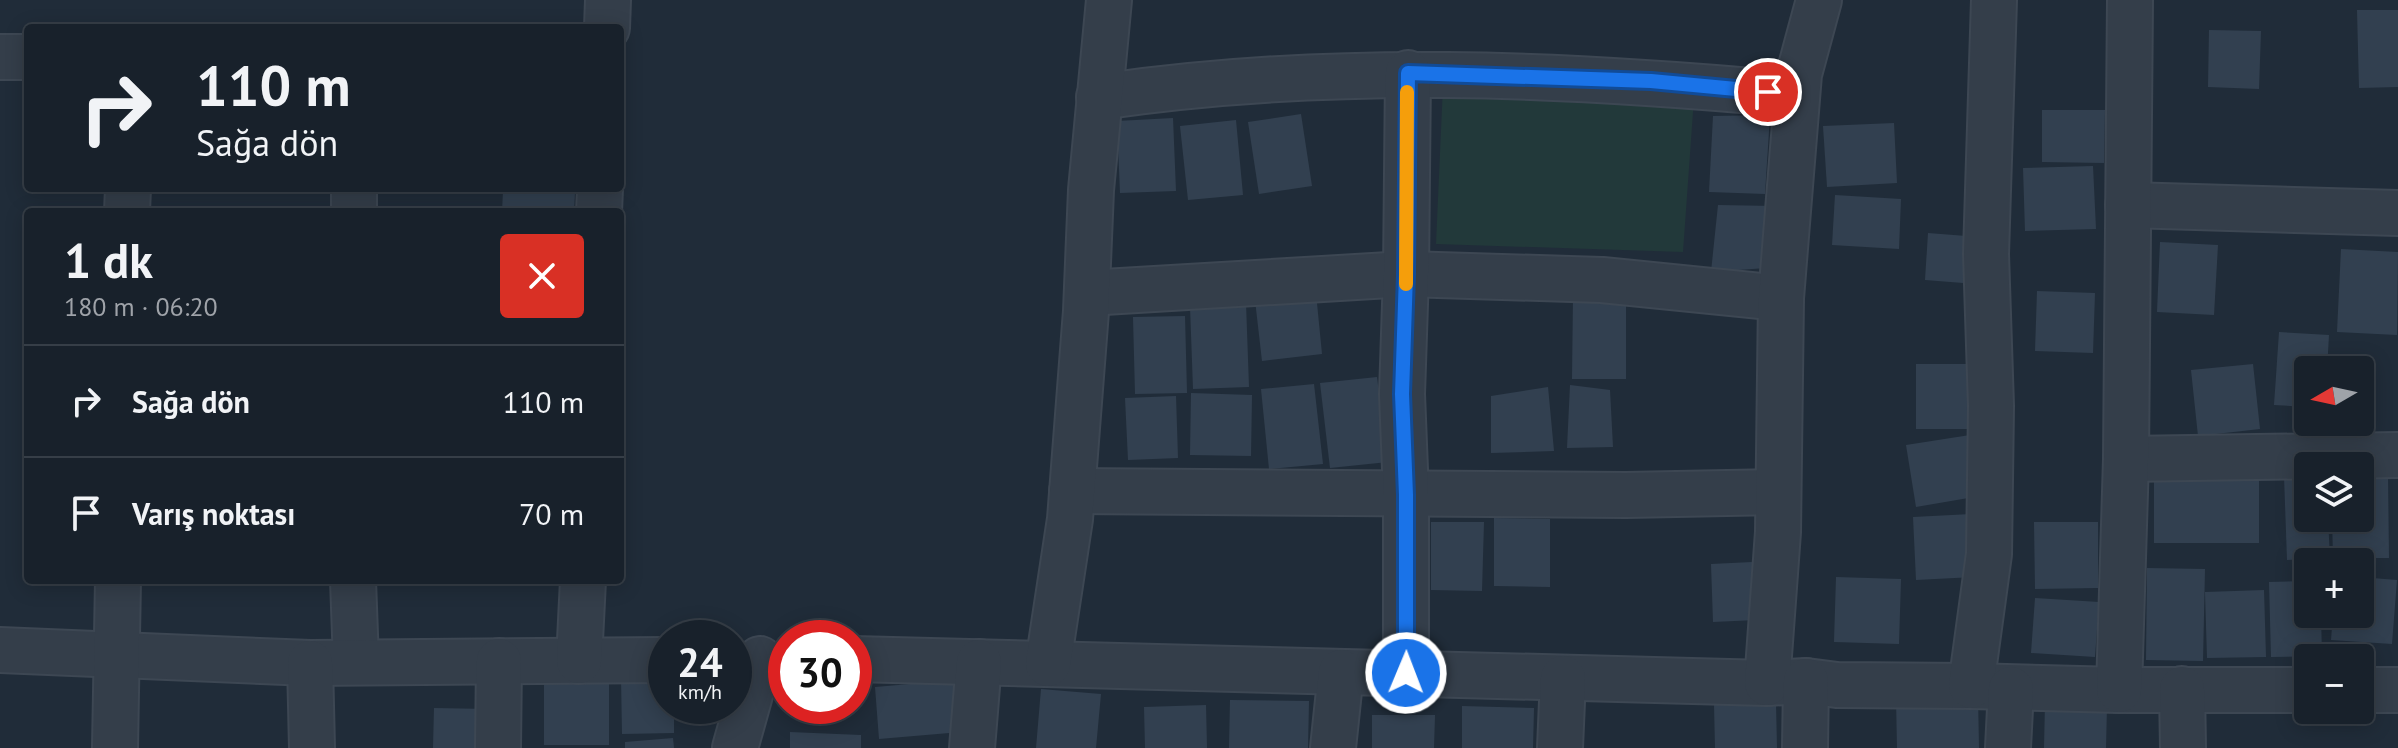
<!DOCTYPE html>
<html lang="tr">
<head>
<meta charset="utf-8">
<style>
  body { margin:0; font-family:"PT Sans",sans-serif; background:#252e37; color:#f1f3f6; height:100vh; display:flex; flex-direction:column; font-size:30px; white-space:nowrap }
  * { box-sizing:border-box; margin:0 }
  p { font-size:26px; color:#9fa3a9 }
  .icon { flex:none; width:44px; height:44px; fill:none; stroke:currentColor; stroke-width:2; stroke-linecap:round; stroke-linejoin:round }
  .map { position:relative; flex:1; overflow:hidden }
  .side { position:absolute; left:24px; top:208px; width:600px; height:376px; display:flex; flex-direction:column; background:#18212b; border-radius:8px; box-shadow:0 4px 20px #0003,0 0 0 2px #363e47 }
  .side>* { flex:none }
  .hud { position:absolute; left:24px; top:24px; width:600px; height:168px; border-radius:8px; box-shadow:0 4px 20px #0003,0 0 0 2px #363e47; background:#18212b; color:#f1f3f6; overflow:hidden }
  .needle { width:52px; rotate:261deg }
  .fabs { position:absolute; left:2294px; top:356px; display:grid; gap:16px }
  .fabs a { display:grid; place-items:center; width:80px; height:80px; border-radius:8px; background:#18212b; box-shadow:0 4px 20px #0003,0 0 0 2px #363e47; font-size:40px }
  .speed { position:absolute; left:648px; top:620px; display:flex; gap:16px; font-size:40px; font-weight:700; text-align:center }
  .speed>* { display:grid; place-content:center; width:104px; height:104px; border-radius:50%; background:#18212b; box-shadow:0 4px 20px #0003,0 0 0 2px #363e47; line-height:1 }
  .speed small { font-size:20px; font-weight:400 }
  .speed .limit { border:12px solid #d22; background:#fff; color:#111 }
  .pin { position:absolute; display:grid; place-items:center; width:68px; height:68px; color:#fff; margin:-34px; border:4px solid #fff; border-radius:50%; box-shadow:0 2px 8px #0007 }
  .me { position:absolute; width:88px; margin:-44px; rotate:1deg; stroke-linejoin:round; filter:drop-shadow(0 0 6px #0008) }
  .turn { display:flex; align-items:center; gap:28px; height:168px; padding:0 40px; font-size:36px }
  .turn .icon { width:104px; height:104px; stroke-width:2.5 }
  .turn b { display:block; font-size:56px; line-height:68px }
  .round { display:grid; place-items:center; flex:none; width:84px; height:84px; border-radius:8px; background:#252e37 }
  .overview { display:flex; align-items:center; justify-content:space-between; height:136px; padding:0 40px }
  h1 { font-size:48px; font-weight:700; line-height:60px }
  ul { padding:0; list-style:none }
  li { display:flex; align-items:center; gap:24px; height:112px; padding:0 40px; border-top:2px solid #363e47 }
  li div { flex:1 }
  li b { display:block; font-size:30px }
  li em { font-style:normal }
  .map>svg:first-child { display:block }
  .green { fill:#22393a }
  .building { fill:#324050 }
  .lines { fill:none; stroke-linecap:round; stroke-linejoin:round }
  .minor-casing { stroke:#3d4753; stroke-width:48 }
  .minor { stroke:#343e4a; stroke-width:44 }
  .route-casing { stroke:#114b97; stroke-width:20 }
  .route { stroke:#1a73e8; stroke-width:14 }
  .slow { stroke:#f59e0b; stroke-width:14 }
</style>
</head>
<body>
<div class="map">
<svg width="2398" height="748" viewBox="0 0 2398 748">
  <rect width="100%" height="100%" fill="#202c39"/>
  <polygon class="green" points="1443,85 1694,98 1683,252 1436,244"/>
  <g class="building">
    <polygon points="2357,10 2398,10 2398,87 2359,88"/>
    <polygon points="2209,30 2261,31 2259,89 2208,87"/>
    <polygon points="2042,110 2105,110 2104,163 2042,162"/>
    <polygon points="1301,114 1312,186 1259,194 1248,122"/>
    <polygon points="1770,115 1765,194 1709,192 1713,116"/>
    <polygon points="1173,118 1176,191 1120,193 1117,121"/>
    <polygon points="1236,120 1243,195 1188,200 1180,126"/>
    <polygon points="1894,123 1897,183 1827,187 1823,126"/>
    <polygon points="2093,166 2096,229 2025,231 2023,168"/>
    <polygon points="503,191 575,193 574,212 502,212"/>
    <polygon points="1835,195 1901,199 1899,249 1832,245"/>
    <polygon points="1718,205 1774,206 1766,268 1711,272"/>
    <polygon points="1928,233 1979,237 1976,284 1925,280"/>
    <polygon points="2160,242 2218,245 2214,315 2157,312"/>
    <polygon points="2341,249 2398,252 2397,335 2337,332"/>
    <polygon points="2037,291 2095,293 2093,353 2035,351"/>
    <polygon points="1316,293 1322,354 1262,361 1255,300"/>
    <polygon points="1573,297 1626,298 1626,379 1572,379"/>
    <polygon points="1246,303 1249,387 1193,389 1190,306"/>
    <polygon points="1185,316 1187,393 1135,394 1133,317"/>
    <polygon points="2279,332 2329,335 2327,370 2308,370 2308,407 2274,405"/>
    <rect x="1916" y="364" width="64" height="65"/>
    <polygon points="2253,364 2260,429 2198,436 2191,370"/>
    <polygon points="1377,377 1388,462 1330,468 1320,383"/>
    <polygon points="1314,384 1323,464 1269,469 1261,389"/>
    <polygon points="1570,385 1610,390 1613,447 1567,448"/>
    <polygon points="1548,387 1554,451 1491,453 1491,396"/>
    <polygon points="1191,393 1252,395 1251,456 1190,455"/>
    <polygon points="1176,396 1178,458 1128,460 1125,398"/>
    <polygon points="1970,435 1980,496 1916,507 1906,445"/>
    <polygon points="2154,470 2259,471 2259,543 2154,543"/>
    <polygon points="2308,475 2308,518 2328,518 2330,558 2287,560 2284,476"/>
    <polygon points="2360,476 2388,476 2389,558 2333,558 2332,518 2360,518"/>
    <polygon points="1971,514 1974,577 1916,580 1913,517"/>
    <polygon points="1494,518 1550,519 1550,587 1494,586"/>
    <polygon points="1431,522 1484,522 1482,591 1431,590"/>
    <polygon points="2034,522 2098,522 2098,588 2035,589"/>
    <polygon points="1752,562 1756,620 1713,622 1711,564"/>
    <polygon points="2147,568 2205,569 2203,661 2146,660"/>
    <polygon points="1836,577 1901,579 1899,644 1834,642"/>
    <polygon points="2360,577 2397,580 2392,644 2331,640 2333,614 2360,614"/>
    <polygon points="2308,581 2308,614 2321,614 2322,656 2271,657 2269,582"/>
    <polygon points="2264,590 2266,657 2207,658 2205,592"/>
    <polygon points="2035,598 2099,602 2095,657 2031,653"/>
    <polygon points="544,676 609,677 609,745 544,745"/>
    <polygon points="621,678 666,678 666,706 674,706 674,733 622,734"/>
    <polygon points="957,680 961,732 879,739 875,687"/>
    <polygon points="1041,689 1101,694 1096,748 1036,748"/>
    <polygon points="1978,696 1979,748 1897,748 1896,697"/>
    <polygon points="1230,700 1309,701 1308,748 1229,748"/>
    <polygon points="2045,703 2107,705 2106,748 2044,748"/>
    <polygon points="1714,704 1776,704 1777,748 1715,748"/>
    <polygon points="1206,705 1207,748 1145,748 1144,707"/>
    <polygon points="686,706 736,706 736,713 687,718"/>
    <polygon points="1462,706 1534,708 1533,748 1462,748"/>
    <polygon points="434,708 488,709 487,748 433,748"/>
    <polygon points="1372,715 1435,715 1434,748 1372,748"/>
    <polygon points="790,732 861,735 861,748 790,748"/>
    <polygon points="673,738 674,748 625,748 625,742"/>
  </g>
  <g class="lines">
    <g class="minor-casing">
      <g id="minor">
        <polyline points="607,28 608,0"/>
        <polyline points="0,57 28,57"/>
        <path d="M1099,97C1332,63 1563,73 1797,95"/>
        <polyline points="2128,205 2398,213"/>
        <polyline points="127,212 128,188"/>
        <polyline points="354,212 354,188"/>
        <polyline points="599,212 600,188"/>
        <polyline points="1087,293 1406,274 1602,280 1781,298"/>
        <polyline points="2126,459 2398,455"/>
        <polyline points="1072,491 1626,495 1778,492"/>
        <polyline points="353,580 356,662"/>
        <polyline points="0,650 310,663 666,660"/>
        <polyline points="854,659 1767,683 1806,681 1837,685 1971,686 2119,690 2308,690"/>
        <polyline points="579,661 583,580"/>
        <polyline points="310,663 312,748"/>
        <polyline points="1048,664 1070,519 1086,311 1091,190 1109,0"/>
        <polyline points="1406,673 1406,495 1402,394 1406,274 1408,73"/>
        <polyline points="1767,683 1778,532 1781,298 1799,74 1819,0"/>
        <polyline points="1971,686 1989,554 1991,406 1986,254 1994,0"/>
        <polyline points="2182,689 2183,748"/>
        <polyline points="2119,690 2126,459 2130,0"/>
        <polyline points="2360,690 2398,690"/>
        <polyline points="115,748 118,580"/>
        <polyline points="498,748 499,661"/>
        <polyline points="735,748 760,659"/>
        <polyline points="972,748 979,662"/>
        <polyline points="1333,748 1341,672"/>
        <polyline points="1560,748 1563,678"/>
        <polyline points="1805,748 1806,681"/>
        <polyline points="2008,748 2011,689"/>
      </g>
    </g>
    <use href="#minor" class="minor"/>
  </g>
  <g class="lines">
    <g class="route-casing">
      <polyline id="route" points="1406,673 1406,495 1402,394 1406,274 1408,73 1651,81 1768,92"/>
    </g>
    <use href="#route" class="route"/>
    <polyline class="slow" points="1406,284 1407,92"/>
  </g>
</svg>
<div class="fabs">
<a><svg class="needle" viewBox="-14 -14 28 28"><path d="M0-13l5 13h-10z" fill="#e53935"/><path d="M0 13l5-13h-10z" fill="#9fa3a9"/></svg></a>
<a><svg class="icon" aria-label="layers" viewBox="0 0 24 24"><path d="M12 4l9 5-9 5-9-5zM3 14l9 5 9-5"/></svg></a>
<a>+</a>
<a>−</a>
</div>
<div class="speed"><div>24<small>km/h</small></div><div class="limit">30</div></div>
<div class="pin" style="left:1768px;top:92px;background:#d93025"><svg class="icon" aria-label="arrive" viewBox="0 0 24 24"><path d="M6 21V4h12l-3 4 3 4H6"/></svg></div>
<svg class="me" style="left:1406px;top:673px" viewBox="-20 -20 40 40"><circle r="17" fill="#1a73e8" stroke="#fff" stroke-width="3"/><path d="M0-11L8 9 0 5-8 9z" fill="#fff"/></svg>
<div class="hud">
<div class="turn"><svg class="icon" aria-label="right" viewBox="0 0 24 24"><path d="M7 20v-9h11M14 6l5 5-5 5"/></svg><div><b>110 m</b>Sağa dön</div></div>
</div>
<section class="side">
<div class="overview"><div><h1>1 dk</h1><p>180 m · 06:20</p></div><a class="round" style="background:#d93025;color:#fff"><svg class="icon" aria-label="close" viewBox="0 0 24 24"><path d="M6 6l12 12M18 6L6 18"/></svg></a></div>
<ul>
<li><svg class="icon" aria-label="right" viewBox="0 0 24 24"><path d="M7 20v-9h11M14 6l5 5-5 5"/></svg><div><b>Sağa dön</b></div><em>110 m</em></li>
<li><svg class="icon" aria-label="arrive" viewBox="0 0 24 24"><path d="M6 21V4h12l-3 4 3 4H6"/></svg><div><b>Varış noktası</b></div><em>70 m</em></li>
</ul>
</section>
</div>
</body>
</html>
